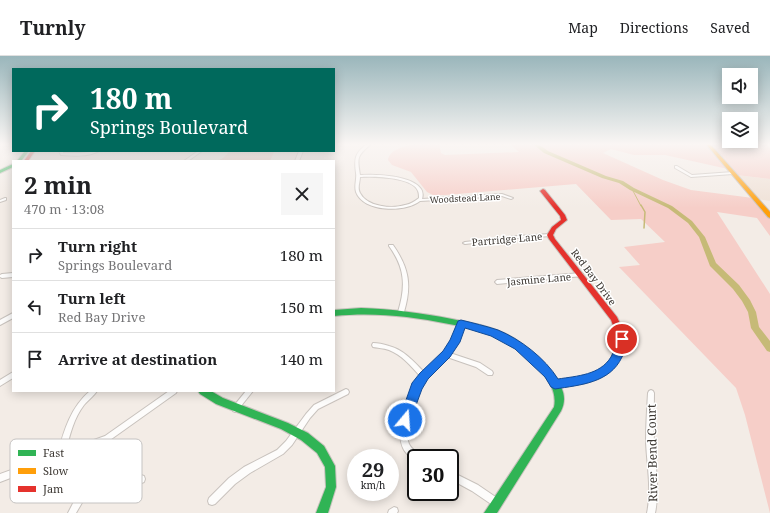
<!DOCTYPE html>
<html lang="en">
<head>
<meta charset="utf-8">
<style>
  body { margin:0; font-family:"Noto Serif",serif; background:#f6f6f6; color:#202124; height:100vh; display:flex; flex-direction:column; font-size:15px; white-space:nowrap }
  * { box-sizing:border-box; margin:0 }
  p { font-size:13px; color:#757577 }
  .icon { flex:none; width:22px; height:22px; fill:none; stroke:currentColor; stroke-width:2; stroke-linecap:round; stroke-linejoin:round }
  .map { position:relative; flex:1; overflow:hidden }
  .drawer { position:absolute; left:12px; top:104px; width:323px; height:232px; display:flex; flex-direction:column; background:#fff; border-radius:0px; box-shadow:0 2px 10px #0003 }
  .drawer>* { flex:none }
  .hud { position:absolute; left:12px; top:12px; width:323px; height:84px; border-radius:0px; box-shadow:0 2px 10px #0003; background:#00695c; color:#fff; overflow:hidden }
  .fabs { position:absolute; left:722px; top:12px; display:grid; gap:8px }
  .fabs a { display:grid; place-items:center; width:36px; height:36px; border-radius:0px; background:#fff; box-shadow:0 2px 10px #0003; font-size:20px }
  .speed { position:absolute; left:347px; top:393px; display:flex; gap:8px; font-size:20px; font-weight:700; text-align:center }
  .speed>* { display:grid; place-content:center; width:52px; height:52px; border-radius:50%; background:#fff; box-shadow:0 2px 10px #0003; line-height:1 }
  .speed small { font-size:10px; font-weight:400 }
  .speed .limit { border:2px solid #111; border-radius:6px; background:#fff; color:#111 }
  .pin { position:absolute; display:grid; place-items:center; width:34px; height:34px; color:#fff; margin:-17px; border:2px solid #fff; border-radius:50%; box-shadow:0 1px 4px #0007 }
  .me { position:absolute; width:44px; margin:-22px; rotate:18deg; stroke-linejoin:round; filter:drop-shadow(0 0 3px #0008) }
  .turn { display:flex; align-items:center; gap:14px; height:84px; padding:0 12px; font-size:18px }
  .turn .icon { width:52px; height:52px; stroke-width:2.5 }
  .turn b { display:block; font-size:28px; line-height:34px }
  .round { display:grid; place-items:center; flex:none; width:42px; height:42px; border-radius:0px; background:#f6f6f6 }
  .headline { display:flex; align-items:center; justify-content:space-between; height:68px; padding:0 12px }
  h1 { font-size:24px; font-weight:700; line-height:30px }
  ul { padding:0; list-style:none }
  li { display:flex; align-items:center; gap:12px; height:52px; padding:0 12px; border-top:1px solid #e0e0e0 }
  li div { flex:1 }
  li b { display:block; font-size:15px }
  li em { font-style:normal }
  header { display:flex; align-items:center; gap:24px; box-sizing:border-box; height:56px; padding:0 20px; background:#fff; border-bottom:1px solid #e0e0e0 }
  header strong { font-size:19px }
  nav { display:flex; gap:22px; margin-inline-start:auto; font-size:14px }
  .map>svg:first-child { display:block }
  .built { fill:#efe1d6 }
  .green { fill:#f6cec8 }
  .lines { fill:none; stroke-linecap:round; stroke-linejoin:round }
  .stream-far1 { stroke:#c6ba77; stroke-width:1 }
  .stream { stroke:#c6ba77; stroke-width:1.5 }
  .river { fill:#c6ba77; fill-rule:evenodd }
  .street-casing { stroke:#c8c2bd; stroke-width:2 }
  .fast-casing { stroke:#c8c2bd; stroke-width:2 }
  .slow-casing { stroke:#c8c2bd; stroke-width:2 }
  .jam-casing { stroke:#c8c2bd; stroke-width:2 }
  .street { fill:#fdfcfb; fill-rule:evenodd }
  .fast { fill:#30b455; fill-rule:evenodd }
  .slow { fill:#ff9f0a; fill-rule:evenodd }
  .jam { fill:#e5322d; fill-rule:evenodd }
  .route { fill:#1a73e8; stroke:#114b97 }
  .labels { text-anchor:middle; dominant-baseline:central; stroke-width:3; stroke-linejoin:round; paint-order:stroke }
  .far-street-label { font-size:9px; fill:#3d3833; stroke:#fff }
  .street-label { font-size:10px; fill:#3d3833; stroke:#fff }
  .near-street-label { font-size:12px; fill:#3d3833; stroke:#fff }
  .key { fill:#fff; stroke:#c5c3c2; stroke-width:1 }
  .key-label { font-size:11px; fill:#3d3833 }
</style>
</head>
<body>
<header>
<strong>Turnly</strong>
<nav><a>Map</a><a>Directions</a><a>Saved</a></nav>
</header>
<div class="map">
<svg width="770" height="457" viewBox="0 0 770 457">
  <rect width="100%" height="100%" fill="#f3ece6"/>
  <polygon class="built" points="736,119 770,123 770,145 757,143"/>
  <g class="green">
    <path d="M417,88H439L441,97L445,99L519,96L510,88H656C675,90 688,88 706,88L728,113L665,99H634L611,93L603,97L663,124L691,134L753,142L770,162V180L757,162L717,156L770,238V457L745,359L736,332L619,211L640,209L624,191L665,186L641,163L611,164L576,128L445,139H433L427,136L411,116L392,109L388,104C390,92 407,90 417,88Z"/>
    <polygon points="709,88 765,88 770,92 770,123 736,119"/>
    <path d="M230,95H273L274,96L270,105H191C201,101 214,108 223,102C225,100 228,97 230,95Z"/>
  </g>
  <g class="lines">
    <polyline class="stream-far1" points="632,133 641,150"/>
    <polyline class="stream" points="641,149 645,156 644,172"/>
    <polygon class="river" points="533,88 538,88 548,95 606,120 623,125 634,132 672,150 692,165 705,181 716,207 739,229 750,244 756,256 759,271 770,285 770,296 767,295 751,272 748,256 742,245 733,233 710,210 699,181 688,167 668,152 630,134 619,127 602,122 544,97"/>
    <g class="street-casing">
      <g id="street">
        <path d="M367,88H371C357,100 357,101 360,119C375,118 412,119 421,133C423,136 423,140 422,143L502,138L513,142L511,143L502,140L420,145C405,157 363,156 356,136C354,130 357,123 356,117C354,102 355,97 367,88ZM360,121C373,120 413,121 418,135C419,137 419,140 419,142C415,145 411,148 405,149C392,153 367,151 360,137C357,132 360,126 360,121Z"/>
        <path d="M59,95H63V97H80L99,95C88,101 73,100 61,99Z"/>
        <polygon points="198,95 202,95 188,105 184,105"/>
        <polygon points="299,95 303,95 299,105 295,105"/>
        <polygon points="675,110 677,110 692,119 733,116 735,117 733,118 691,121 675,112"/>
        <polygon points="5,142 6,142 6,144 0,146 0,144"/>
        <polygon points="550,178 552,179 552,180 518,182 465,188 463,187 465,186 518,180"/>
        <path d="M389,189H393C409,212 412,229 404,256L403,257H399L398,256C406,230 405,212 389,190Z"/>
        <polygon points="13,217 13,221 2,222 0,221 0,219 2,218"/>
        <polygon points="581,217 583,218 583,220 497,228 495,226 497,224"/>
        <polygon points="13,257 13,262 0,269 0,264"/>
        <path d="M461,266L463,267L464,268L458,283L450,297L480,307L492,315L493,317L492,319H488L476,311L447,301C441,308 433,314 427,321C415,335 402,370 409,388C412,395 419,396 422,402H416V405C412,402 407,399 404,394C393,373 407,338 420,320C411,310 402,299 389,294C383,292 378,292 373,291L372,289L373,287C378,287 383,288 389,290C404,294 413,305 424,316L439,302L446,293L452,283L458,268L459,267Z"/>
        <polygon points="13,316 13,322 0,330 0,324"/>
        <polygon points="346,333 348,334 349,336 348,338 318,353 310,362 292,389 283,398 250,417 235,428 215,448 212,449 209,448 208,445 209,442 229,422 244,411 277,394 286,385 306,358 314,349"/>
        <path d="M651,334L653,335L654,337C654,353 653,370 654,386C655,410 660,433 655,457H647C652,433 647,410 646,386C646,370 647,353 648,337L649,335Z"/>
        <path d="M90,335H97C94,340 88,344 84,349C74,362 70,378 66,394L105,380L169,335H177L176,337L110,384L97,389L90,431L87,436L108,434L141,419L144,420L145,423L144,426L108,442L83,445L76,457H68L82,430L89,392L0,426V418L58,397C64,374 71,351 90,335Z"/>
        <polygon points="246,335 253,335 237,355 235,356 233,355 232,353 233,351"/>
        <polygon points="450,415 478,429 500,444 501,447 500,450 497,451 494,450 472,435 450,423"/>
        <polygon points="394,451 397,452 398,455 397,457 388,457 389,454"/>
      </g>
    </g>
    <g class="fast-casing">
      <g id="fast">
        <polygon points="25,95 29,95 21,105 17,105"/>
        <polygon points="13,108 13,111 0,117 0,114"/>
        <path d="M361,252C392,253 422,257 452,263C471,267 491,270 508,279C525,288 548,308 558,324C576,323 599,320 610,304C614,298 614,292 617,286L620,285L623,286L624,288C617,322 592,328 561,331C565,339 565,347 561,355L497,457H484L554,351C557,336 549,324 539,313C528,302 516,290 501,283C485,275 467,271 449,268C410,260 373,256 334,260V254Z"/>
        <polygon points="198,335 211,335 223,342 288,367 308,377 324,390 335,410 336,431 328,457 316,457 326,431 325,411 317,397 301,384 281,373 216,348 200,338"/>
      </g>
    </g>
    <g class="slow-casing">
      <polygon id="slow" points="706,88 710,88 770,156 770,162 768,161"/>
    </g>
    <g class="jam-casing">
      <g id="jam">
        <polygon points="31,95 35,95 28,105 24,105"/>
        <polygon points="543,133 545,134 565,159 567,164 556,173 553,179 555,183 617,261 622,272 624,288 623,290 620,291 617,290 614,272 611,264 549,183 547,179 552,171 561,164 560,160 540,135"/>
      </g>
    </g>
    <use href="#street" class="street"/>
    <use href="#fast" class="fast"/>
    <use href="#slow" class="slow"/>
    <use href="#jam" class="jam"/>
  </g>
  <linearGradient id="sky" x2="0" y2="1"><stop stop-color="#9ab6bb"/><stop offset="0.58" stop-color="#faf6f4"/><stop offset="1" stop-color="#faf6f4" stop-opacity="0"/></linearGradient>
  <rect width="770" height="152" fill="url(#sky)"/>
  <path class="route" d="M461,264C473,267 486,270 498,274C520,283 545,302 558,323C577,320 600,319 611,301C615,295 615,287 618,280H626L627,283C626,289 625,296 622,301C610,327 580,329 555,333L551,331L545,321L515,293L491,280L465,272L460,286L450,301L428,323L422,333L409,368L405,370L400,368L399,364L412,327L420,317L443,295L450,284L458,265Z"/>
  <g class="labels">
    <g class="far-street-label">
      <text transform="translate(465 142) rotate(-3)">Woodstead Lane</text>
    </g>
    <g class="street-label">
      <text transform="translate(507 183) rotate(-5)">Partridge Lane</text>
      <text transform="translate(594 221) rotate(53)">Red Bay Drive</text>
      <text transform="translate(539 223) rotate(-5)">Jasmine Lane</text>
    </g>
    <g class="near-street-label">
      <text transform="translate(652 397) rotate(-91)">River Bend Court</text>
    </g>
  </g>
  <rect x="10" y="383" width="132" height="64" rx="6" class="key"/>
  <rect x="18" y="394" width="18" height="6" fill="#30b455"/>
  <rect x="18" y="412" width="18" height="6" fill="#ff9f0a"/>
  <rect x="18" y="430" width="18" height="6" fill="#e5322d"/>
  <g class="key-label">
    <text x="43" y="401">Fast</text>
    <text x="43" y="419">Slow</text>
    <text x="43" y="437">Jam</text>
  </g>
</svg>
<div class="fabs">
<a><svg class="icon" aria-label="sound" viewBox="0 0 24 24"><path d="M4 9h4l5-4v14l-5-4H4zM17 9q2 3 0 6"/></svg></a>
<a><svg class="icon" aria-label="layers" viewBox="0 0 24 24"><path d="M12 4l9 5-9 5-9-5zM3 14l9 5 9-5"/></svg></a>
</div>
<div class="speed"><div>29<small>km/h</small></div><div class="limit">30</div></div>
<div class="pin" style="left:622px;top:283px;background:#d93025"><svg class="icon" aria-label="arrive" viewBox="0 0 24 24"><path d="M6 21V4h12l-3 4 3 4H6"/></svg></div>
<svg class="me" style="left:405px;top:364px" viewBox="-20 -20 40 40"><circle r="17" fill="#1a73e8" stroke="#fff" stroke-width="3"/><path d="M0-11L8 9 0 5-8 9z" fill="#fff"/></svg>
<div class="hud">
<div class="turn"><svg class="icon" aria-label="right" viewBox="0 0 24 24"><path d="M7 20v-9h11M14 6l5 5-5 5"/></svg><div><b>180 m</b>Springs Boulevard</div></div>
</div>
<section class="drawer">
<div class="headline"><div><h1>2 min</h1><p>470 m · 13:08</p></div><a class="round"><svg class="icon" aria-label="close" viewBox="0 0 24 24"><path d="M6 6l12 12M18 6L6 18"/></svg></a></div>
<ul>
<li><svg class="icon" aria-label="right" viewBox="0 0 24 24"><path d="M7 20v-9h11M14 6l5 5-5 5"/></svg><div><b>Turn right</b><p>Springs Boulevard</p></div><em>180 m</em></li>
<li><svg class="icon" aria-label="left" viewBox="0 0 24 24"><path d="M17 20v-9H6M10 6l-5 5 5 5"/></svg><div><b>Turn left</b><p>Red Bay Drive</p></div><em>150 m</em></li>
<li><svg class="icon" aria-label="arrive" viewBox="0 0 24 24"><path d="M6 21V4h12l-3 4 3 4H6"/></svg><div><b>Arrive at destination</b></div><em>140 m</em></li>
</ul>
</section>
</div>
</body>
</html>
